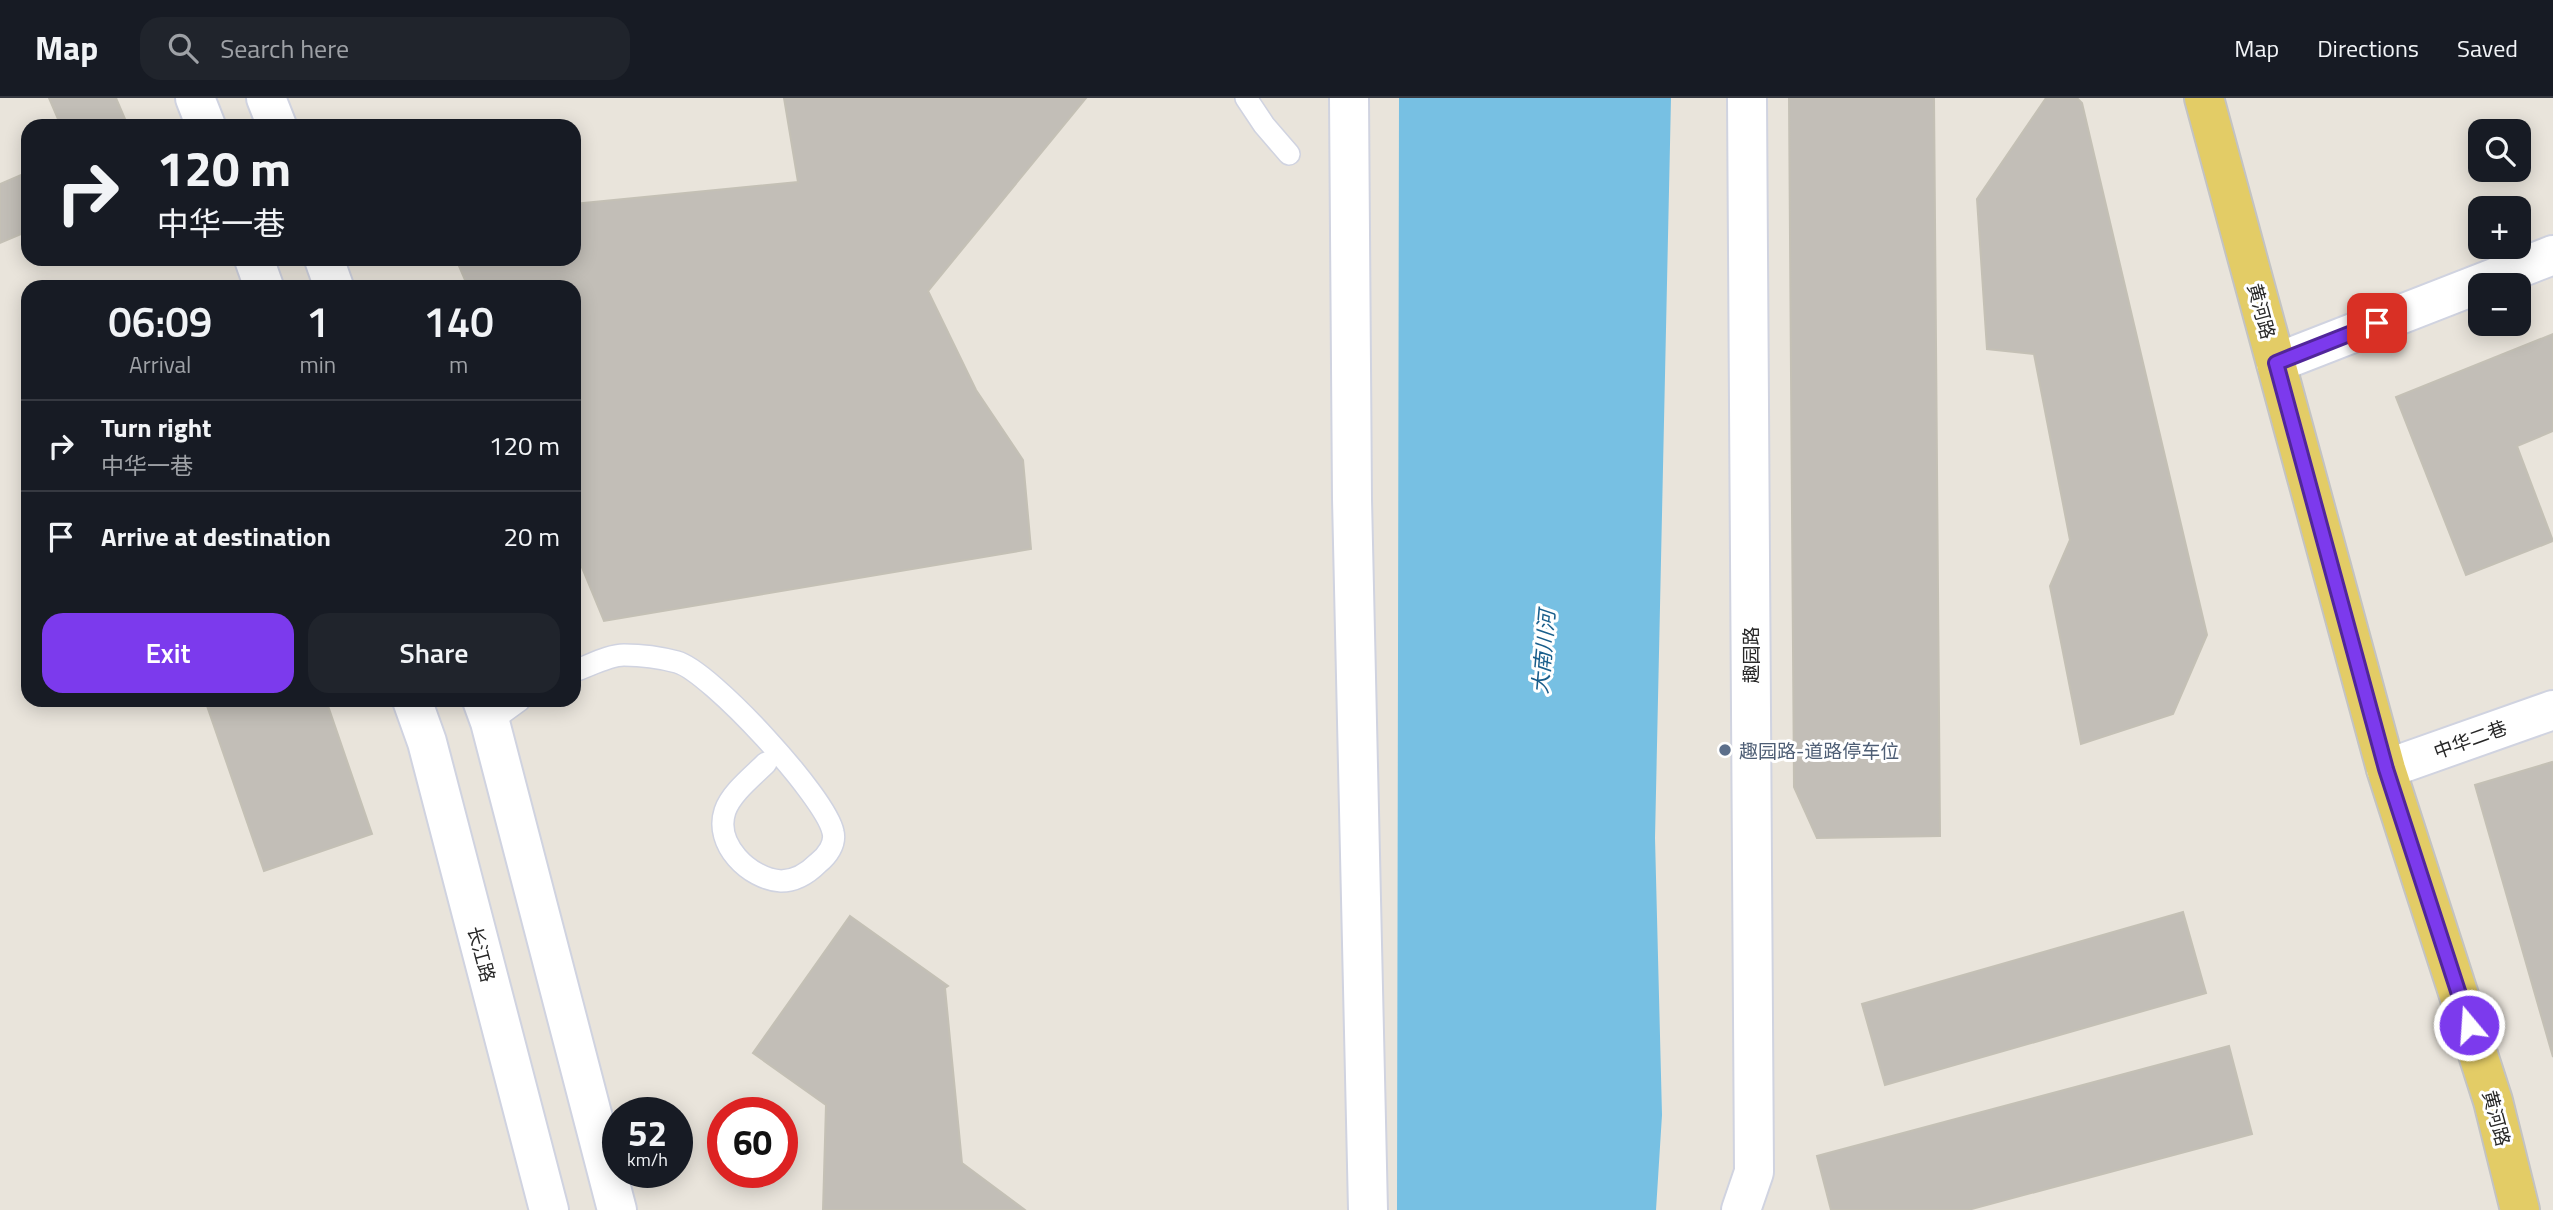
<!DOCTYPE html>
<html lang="en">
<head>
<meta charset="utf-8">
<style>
  body { margin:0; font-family:"Titillium Web","Noto Sans SC",sans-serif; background:#20242c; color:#f1f3f6; height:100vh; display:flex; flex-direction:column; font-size:26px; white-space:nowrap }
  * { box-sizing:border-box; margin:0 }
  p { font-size:23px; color:#9ea1a6 }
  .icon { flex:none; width:38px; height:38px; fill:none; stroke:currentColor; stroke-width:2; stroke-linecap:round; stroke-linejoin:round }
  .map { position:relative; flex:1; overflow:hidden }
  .side { position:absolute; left:21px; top:182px; width:560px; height:427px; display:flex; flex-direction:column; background:#171b24; border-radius:21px; box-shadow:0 4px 18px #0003 }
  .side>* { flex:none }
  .guide { position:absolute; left:21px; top:21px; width:560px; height:147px; border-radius:21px; box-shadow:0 4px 18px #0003; background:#171b24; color:#f1f3f6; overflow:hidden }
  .fabs { position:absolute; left:2468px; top:21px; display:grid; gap:14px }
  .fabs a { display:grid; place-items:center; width:63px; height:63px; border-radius:14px; background:#171b24; box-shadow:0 4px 18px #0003; font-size:35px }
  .speed { position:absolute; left:602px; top:999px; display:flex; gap:14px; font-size:35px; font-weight:700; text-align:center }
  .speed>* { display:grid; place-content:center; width:91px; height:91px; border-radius:50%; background:#171b24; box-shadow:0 4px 18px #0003; line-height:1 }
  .speed small { font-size:18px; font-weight:400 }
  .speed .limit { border:10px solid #d22; background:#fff; color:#111 }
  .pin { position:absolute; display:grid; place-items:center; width:60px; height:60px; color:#fff; margin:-30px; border-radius:14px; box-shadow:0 4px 10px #0006 }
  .me { position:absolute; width:77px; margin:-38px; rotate:342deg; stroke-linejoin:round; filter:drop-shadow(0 0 5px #0008) }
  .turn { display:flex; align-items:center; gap:24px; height:147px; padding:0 21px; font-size:32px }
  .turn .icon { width:91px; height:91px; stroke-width:2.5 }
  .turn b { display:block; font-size:49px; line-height:60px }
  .eta { display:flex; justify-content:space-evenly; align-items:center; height:119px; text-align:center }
  .eta b { font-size:42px; font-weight:600; line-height:49px }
  .button { display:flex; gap:14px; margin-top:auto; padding:14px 21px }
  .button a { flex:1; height:80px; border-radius:21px; background:#7c3aed; color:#fff; font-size:28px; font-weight:600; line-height:80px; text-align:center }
  .button a+a { background:#20242c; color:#f1f3f6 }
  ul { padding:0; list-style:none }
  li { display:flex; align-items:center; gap:21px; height:91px; padding:0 21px; border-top:2px solid #363941 }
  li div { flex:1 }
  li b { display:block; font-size:26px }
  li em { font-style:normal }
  header { display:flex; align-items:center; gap:42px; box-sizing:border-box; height:98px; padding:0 35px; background:#171b24; border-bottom:2px solid #363941 }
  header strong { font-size:33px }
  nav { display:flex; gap:38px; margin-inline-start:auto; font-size:24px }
  .search { width:490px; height:63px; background:#20242c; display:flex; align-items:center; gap:18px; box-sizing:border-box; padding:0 24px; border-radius:21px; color:#9ea1a6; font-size:26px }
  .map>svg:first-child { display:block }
  .water { fill:#77c0e3 }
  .building { fill:#c2beb7; stroke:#c4c0b5; stroke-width:2 }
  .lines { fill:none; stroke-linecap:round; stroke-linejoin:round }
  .lane-casing { stroke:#d0d3e0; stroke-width:24 }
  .street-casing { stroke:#d0d3e0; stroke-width:42 }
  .secondary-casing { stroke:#d0d3e0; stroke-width:42 }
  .primary-casing { stroke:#c3c3c3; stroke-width:42 }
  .lane { stroke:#fff; stroke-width:21 }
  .street { stroke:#fff; stroke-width:38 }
  .secondary { stroke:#fff; stroke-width:38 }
  .primary { stroke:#e3cc66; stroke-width:38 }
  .route-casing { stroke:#51269a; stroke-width:18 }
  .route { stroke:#7c3aed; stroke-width:12 }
  .service-dot { fill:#5c6f8a; stroke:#fff; stroke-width:2.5 }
  .labels { text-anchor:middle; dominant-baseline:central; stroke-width:6; stroke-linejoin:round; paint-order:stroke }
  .street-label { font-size:19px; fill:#282828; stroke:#fff }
  .service-label { font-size:19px; fill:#4e5e75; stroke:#fff; text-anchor:start }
  .water-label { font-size:21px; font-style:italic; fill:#195e8b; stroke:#fff }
</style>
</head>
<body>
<header>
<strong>Map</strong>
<div class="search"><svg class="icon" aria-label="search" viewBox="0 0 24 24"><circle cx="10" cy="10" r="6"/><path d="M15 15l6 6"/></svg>Search here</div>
<nav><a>Map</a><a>Directions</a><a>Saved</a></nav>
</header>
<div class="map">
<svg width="2553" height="1112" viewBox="0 0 2553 1112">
  <rect width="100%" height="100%" fill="#e9e4db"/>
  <polygon class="water" points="1399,0 1671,0 1655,740 1662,1017 1656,1112 1397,1112"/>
  <g class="building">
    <polygon points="49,0 116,0 128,28 61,28"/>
    <polygon points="784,0 1086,0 928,193 976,292 1023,362 1031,451 604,523 574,450 574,189 468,189 456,161 574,161 574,106 798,84"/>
    <polygon points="1789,0 1934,0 1940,738 1817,740 1794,689"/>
    <polygon points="2046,0 2077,0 2082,5 2207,537 2173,616 2081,646 2050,488 2070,442 2034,256 1987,251 1977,101"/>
    <polygon points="28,74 28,133 0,145 0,86"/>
    <polygon points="2553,236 2553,333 2517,348 2553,443 2466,477 2396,299"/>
    <polygon points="205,602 326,602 372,736 264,773"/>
    <polygon points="2552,664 2553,667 2553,959 2475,687"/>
    <polygon points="2183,814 2206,895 1885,987 1862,906"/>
    <polygon points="850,818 948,888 945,890 962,1065 1025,1112 823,1112 826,1007 753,955"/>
    <polygon points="2229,948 2252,1036 1968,1112 1831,1112 1817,1058"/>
  </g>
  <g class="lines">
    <g class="lane-casing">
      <g id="lane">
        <polyline points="1246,0 1264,27 1289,56"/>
        <path d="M574,573C589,568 609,557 624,557C640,557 662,560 677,564C710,573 826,699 833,734C836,746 827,758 818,765C808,775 795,783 781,783C749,781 714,746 725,713C731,695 753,678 766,665"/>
        <polyline points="490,624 520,602"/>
      </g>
    </g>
    <g class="street-casing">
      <g id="street">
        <polyline points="1349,0 1352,401 1368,1112"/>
        <polyline points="2276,265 2553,157"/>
        <polyline points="2386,671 2553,612"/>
        <polyline points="1741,1112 1754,1074 1747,0"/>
      </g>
    </g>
    <g class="secondary-casing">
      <g id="secondary">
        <polyline points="195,0 206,28"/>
        <polyline points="266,0 277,28"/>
        <polyline points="254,161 264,189"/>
        <polyline points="324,161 334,189"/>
        <polyline points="412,602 427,644 549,1112"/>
        <polyline points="482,602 490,624 617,1112"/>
      </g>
    </g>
    <g class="primary-casing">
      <polyline id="primary" points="2204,0 2386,671 2493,1003 2520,1112"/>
    </g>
    <use href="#lane" class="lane"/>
    <use href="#street" class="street"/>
    <use href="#secondary" class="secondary"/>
    <use href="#primary" class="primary"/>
  </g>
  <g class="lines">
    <g class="route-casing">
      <polyline id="route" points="2377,225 2276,265 2386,671 2469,927"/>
    </g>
    <use href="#route" class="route"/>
  </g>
  <circle class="service-dot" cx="1725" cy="652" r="7"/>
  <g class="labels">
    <g class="street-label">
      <text transform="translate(2262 213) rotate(75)">黄河路</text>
      <text transform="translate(1750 557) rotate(-90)">趣园路</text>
      <text transform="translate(2470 641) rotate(-20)">中华二巷</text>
      <text transform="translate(482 856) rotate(75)">长江路</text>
      <text transform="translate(2497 1020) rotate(75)">黄河路</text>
    </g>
    <g class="service-label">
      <text x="1739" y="652">趣园路-道路停车位</text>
    </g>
    <g class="water-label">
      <text transform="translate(1543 554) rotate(-85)">大南川河</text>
    </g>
  </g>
</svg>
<div class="fabs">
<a><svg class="icon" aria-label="search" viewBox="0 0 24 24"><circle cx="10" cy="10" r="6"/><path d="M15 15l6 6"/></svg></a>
<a>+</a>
<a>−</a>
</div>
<div class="speed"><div>52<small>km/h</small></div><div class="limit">60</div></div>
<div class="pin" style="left:2377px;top:225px;background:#d93025"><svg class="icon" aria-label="arrive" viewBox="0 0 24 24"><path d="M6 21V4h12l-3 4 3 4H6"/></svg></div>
<svg class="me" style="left:2469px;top:927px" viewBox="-20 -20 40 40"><circle r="17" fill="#7c3aed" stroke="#fff" stroke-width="3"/><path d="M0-11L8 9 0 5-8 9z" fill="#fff"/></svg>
<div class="guide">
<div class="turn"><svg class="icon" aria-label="right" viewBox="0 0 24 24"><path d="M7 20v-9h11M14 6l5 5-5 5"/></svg><div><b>120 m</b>中华一巷</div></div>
</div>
<section class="side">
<div class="eta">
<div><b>06:09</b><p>Arrival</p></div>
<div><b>1</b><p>min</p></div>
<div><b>140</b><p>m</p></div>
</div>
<ul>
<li><svg class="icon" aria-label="right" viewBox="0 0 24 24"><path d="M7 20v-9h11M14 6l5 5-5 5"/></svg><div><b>Turn right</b><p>中华一巷</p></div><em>120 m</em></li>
<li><svg class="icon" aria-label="arrive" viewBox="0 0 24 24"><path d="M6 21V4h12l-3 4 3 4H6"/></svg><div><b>Arrive at destination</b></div><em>20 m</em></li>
</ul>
<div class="button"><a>Exit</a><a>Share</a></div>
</section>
</div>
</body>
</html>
